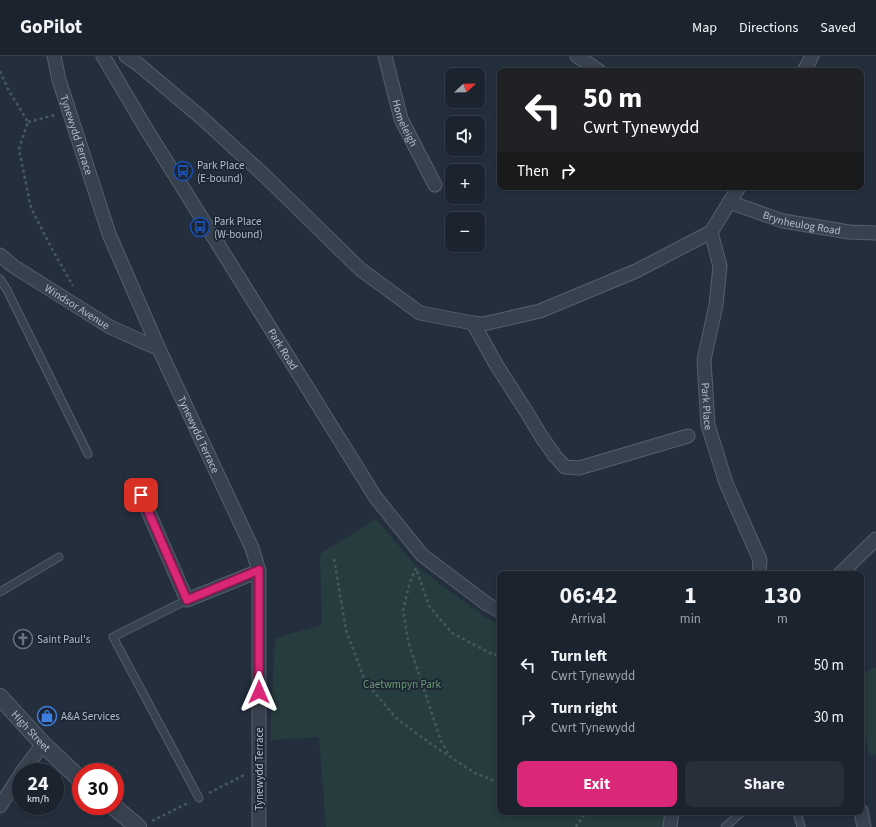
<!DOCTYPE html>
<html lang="en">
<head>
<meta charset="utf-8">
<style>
  body { margin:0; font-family:"Source Sans 3",sans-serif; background:#282f3a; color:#f1f3f6; height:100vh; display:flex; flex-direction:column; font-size:15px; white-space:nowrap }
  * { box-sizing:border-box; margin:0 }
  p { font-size:13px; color:#a0a4aa }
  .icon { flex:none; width:22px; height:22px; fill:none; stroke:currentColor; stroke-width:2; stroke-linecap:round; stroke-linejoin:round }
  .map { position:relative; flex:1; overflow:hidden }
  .details { position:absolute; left:497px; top:515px; width:367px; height:244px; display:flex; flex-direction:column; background:#1b232e; border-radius:8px; box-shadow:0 2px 6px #0003,0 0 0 1px #39404a }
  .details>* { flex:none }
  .guide { position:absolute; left:497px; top:12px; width:367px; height:122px; border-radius:8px; box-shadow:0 2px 6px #0003,0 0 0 1px #39404a; background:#202124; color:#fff; overflow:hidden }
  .needle { width:26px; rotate:68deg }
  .buttons { position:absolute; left:445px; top:12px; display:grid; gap:8px }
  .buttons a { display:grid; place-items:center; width:40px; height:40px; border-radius:8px; background:#1b232e; box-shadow:0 2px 6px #0003,0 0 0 1px #39404a; font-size:20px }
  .speed { position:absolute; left:12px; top:707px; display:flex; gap:8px; font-size:20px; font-weight:700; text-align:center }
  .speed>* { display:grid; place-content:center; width:52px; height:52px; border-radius:50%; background:#1b232e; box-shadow:0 2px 6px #0003,0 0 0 1px #39404a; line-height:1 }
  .speed small { font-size:10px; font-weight:400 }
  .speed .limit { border:6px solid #d22; background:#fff; color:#111 }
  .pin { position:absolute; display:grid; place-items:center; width:34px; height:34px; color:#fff; margin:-17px; border-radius:8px; box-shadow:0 2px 6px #0006 }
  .me { position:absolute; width:44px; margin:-22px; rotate:0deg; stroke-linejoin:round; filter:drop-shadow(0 0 3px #0008) }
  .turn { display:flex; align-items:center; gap:14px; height:84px; padding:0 20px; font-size:18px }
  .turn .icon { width:52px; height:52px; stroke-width:2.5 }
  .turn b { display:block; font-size:28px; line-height:34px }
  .then { display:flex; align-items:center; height:38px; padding:0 20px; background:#0003; gap:8px; font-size:15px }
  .eta { display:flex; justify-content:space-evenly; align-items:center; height:68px; text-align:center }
  .eta b { font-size:24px; font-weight:700; line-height:28px }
  .primary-button { display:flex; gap:8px; margin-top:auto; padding:8px 20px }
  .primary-button a { flex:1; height:46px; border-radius:8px; background:#db2777; color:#fff; font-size:16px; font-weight:700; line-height:46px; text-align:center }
  .primary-button a+a { background:#282f3a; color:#f1f3f6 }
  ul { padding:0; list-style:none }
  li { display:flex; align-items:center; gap:12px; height:52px; padding:0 20px }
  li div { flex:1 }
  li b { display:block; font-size:15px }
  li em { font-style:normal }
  header { display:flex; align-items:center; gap:24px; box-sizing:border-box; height:56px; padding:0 20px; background:#1b232e; border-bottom:1px solid #39404a }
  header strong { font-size:19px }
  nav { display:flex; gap:22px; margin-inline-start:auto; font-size:14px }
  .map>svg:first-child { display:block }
  .green { fill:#263c3f }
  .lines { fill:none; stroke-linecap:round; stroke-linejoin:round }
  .service-casing { stroke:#565f6c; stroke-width:9 }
  .minor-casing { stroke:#565f6c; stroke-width:15 }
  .tertiary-casing { stroke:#565f6c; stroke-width:18 }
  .path { stroke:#44595c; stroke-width:2.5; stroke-dasharray:3 3; stroke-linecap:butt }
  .service { stroke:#38414e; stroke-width:7 }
  .minor { stroke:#38414e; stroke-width:13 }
  .tertiary { stroke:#38414e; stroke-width:16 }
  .route-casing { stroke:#8e194d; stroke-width:10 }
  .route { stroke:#db2777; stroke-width:7 }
  .labels { text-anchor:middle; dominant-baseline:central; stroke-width:3.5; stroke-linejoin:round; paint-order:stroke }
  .street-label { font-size:11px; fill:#b4bcc9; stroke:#1d2633 }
  .poi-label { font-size:11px; fill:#b4bcc9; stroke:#1d2633; text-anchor:start }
  .park-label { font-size:11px; fill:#6b9a76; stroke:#1d2633 }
</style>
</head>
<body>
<header>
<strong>GoPilot</strong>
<nav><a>Map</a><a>Directions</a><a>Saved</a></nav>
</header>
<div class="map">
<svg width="876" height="771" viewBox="0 0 876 771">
  <rect width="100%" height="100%" fill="#242f3e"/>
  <g class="green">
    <polygon points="376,463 416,510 486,562 500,569 500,756 667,756 665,771 326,771 319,681 270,684 275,582 322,569 320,498"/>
    <polygon points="876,612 876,698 870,700 861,662 861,617"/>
  </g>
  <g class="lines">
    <g class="service-casing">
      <g id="service">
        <polyline points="0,223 7,234 88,398"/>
        <polyline points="0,536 59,501"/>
        <polyline points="187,544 113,581 199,742"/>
        <polyline points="797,756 801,771"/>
        <polyline points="725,771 742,756"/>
      </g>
    </g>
    <g class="minor-casing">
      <g id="minor">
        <path id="s1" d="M54,0L59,24L109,178L159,293L252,492L259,515V771"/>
        <path id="s2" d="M103,0L145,71L376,442L422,499L487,548L500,555"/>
        <polyline points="126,0 138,8 203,63 267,122 360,213 420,257 473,267 483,268 540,255 636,215 711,176 739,131"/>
        <path id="s3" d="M385,0L401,63L435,129"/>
        <polyline points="577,0 599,15"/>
        <polyline points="804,15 812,0"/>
        <path id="s4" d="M729,146L783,165L849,176L876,177"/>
        <path id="s5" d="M711,176L720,210L716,249L704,304L708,369L726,427L760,504L759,518"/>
        <path id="s6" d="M0,199L13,210L110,271L159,293"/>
        <polyline points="473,267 497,310 526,355 541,380 555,400 565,411 579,412 688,380"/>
        <polyline points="141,439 187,544 259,515"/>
        <polyline points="840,518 876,483"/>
        <polyline points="22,716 43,688"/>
        <polyline points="0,750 21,718"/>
        <polyline points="861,755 864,771"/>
        <polyline points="670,771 672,756"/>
      </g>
    </g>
    <g class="tertiary-casing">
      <g id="tertiary">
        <path id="s7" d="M0,641L43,688L81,724"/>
        <polyline points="113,750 138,771"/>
      </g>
    </g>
    <g class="path">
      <polyline points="0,15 8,33 28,66 19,93 31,152 52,193 73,230"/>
      <polyline points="28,66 55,59"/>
      <polyline points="334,503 346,574 365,625 396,662 431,688 475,717 500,727"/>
      <polyline points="416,512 410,526 403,554 408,585 441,685 450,700"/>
      <polyline points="417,515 429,550 452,577 490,597 500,600"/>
      <polyline points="209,737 244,719"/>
      <polyline points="152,765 188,747"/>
      <polyline points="576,771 586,756"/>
    </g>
    <use href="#service" class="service"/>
    <use href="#minor" class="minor"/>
    <use href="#tertiary" class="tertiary"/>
  </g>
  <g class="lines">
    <g class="route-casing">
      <polyline id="route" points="141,439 187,544 259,514 259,636"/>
    </g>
    <use href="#route" class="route"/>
  </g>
  <defs>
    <g id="bus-ring" transform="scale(1)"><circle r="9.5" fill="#1d2633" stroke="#1a4fb4" stroke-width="1.5"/><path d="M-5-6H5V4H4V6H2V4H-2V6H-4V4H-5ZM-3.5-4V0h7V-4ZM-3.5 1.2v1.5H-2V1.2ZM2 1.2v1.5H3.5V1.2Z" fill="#1a4fb4"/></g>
    <g id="church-ring" transform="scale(1)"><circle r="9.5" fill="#1d2633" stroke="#6b7280" stroke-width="1.5"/><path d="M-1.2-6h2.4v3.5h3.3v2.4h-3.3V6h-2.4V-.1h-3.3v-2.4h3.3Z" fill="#6b7280"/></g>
    <g id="shop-ring" transform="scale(1)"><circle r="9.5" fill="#1d2633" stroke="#3f7fe0" stroke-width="1.5"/><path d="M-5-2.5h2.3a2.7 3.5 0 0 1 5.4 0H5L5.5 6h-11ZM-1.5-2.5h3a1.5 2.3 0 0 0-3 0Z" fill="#3f7fe0"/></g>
  </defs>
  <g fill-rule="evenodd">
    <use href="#bus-ring" x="183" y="115"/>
    <use href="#bus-ring" x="200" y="171"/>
    <use href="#church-ring" x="23" y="583"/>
    <use href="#shop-ring" x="47" y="660"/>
  </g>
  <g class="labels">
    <g class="street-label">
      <text stroke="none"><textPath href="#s3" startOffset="70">Homeleigh</textPath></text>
      <text stroke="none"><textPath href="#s1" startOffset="82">Tynewydd Terrace</textPath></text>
      <text stroke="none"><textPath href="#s4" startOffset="76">Brynheulog Road</textPath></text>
      <text stroke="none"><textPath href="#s6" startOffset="93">Windsor Avenue</textPath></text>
      <text stroke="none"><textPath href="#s2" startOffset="344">Park Road</textPath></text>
      <text stroke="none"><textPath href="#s5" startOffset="177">Park Place</textPath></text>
      <text stroke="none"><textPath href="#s1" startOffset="406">Tynewydd Terrace</textPath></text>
      <text stroke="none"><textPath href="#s7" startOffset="46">High Street</textPath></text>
      <text transform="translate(259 713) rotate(-90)">Tynewydd Terrace</text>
    </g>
    <g class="poi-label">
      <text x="197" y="109">Park Place<tspan x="197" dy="13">(E-bound)</tspan></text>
      <text x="214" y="165">Park Place<tspan x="214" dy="13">(W-bound)</tspan></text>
      <text x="37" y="583">Saint Paul's</text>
      <text x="61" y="660">A&amp;A Services</text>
    </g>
    <g class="park-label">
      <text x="402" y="628">Caetwmpyn Park</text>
    </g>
  </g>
</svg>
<div class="buttons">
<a><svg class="needle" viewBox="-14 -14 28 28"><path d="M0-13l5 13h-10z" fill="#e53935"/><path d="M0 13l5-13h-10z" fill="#a0a4aa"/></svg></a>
<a><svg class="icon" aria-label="sound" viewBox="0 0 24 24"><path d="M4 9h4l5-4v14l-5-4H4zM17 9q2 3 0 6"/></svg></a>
<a>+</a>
<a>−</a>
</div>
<div class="speed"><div>24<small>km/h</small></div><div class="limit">30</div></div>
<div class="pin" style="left:141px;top:439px;background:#d93025"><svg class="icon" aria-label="arrive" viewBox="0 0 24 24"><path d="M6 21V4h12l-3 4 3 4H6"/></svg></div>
<svg class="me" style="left:259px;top:636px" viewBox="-20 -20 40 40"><path d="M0-17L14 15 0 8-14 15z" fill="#db2777" stroke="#fff" stroke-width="4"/></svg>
<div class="guide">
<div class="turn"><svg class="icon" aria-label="left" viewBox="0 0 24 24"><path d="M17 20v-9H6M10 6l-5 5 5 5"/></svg><div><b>50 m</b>Cwrt Tynewydd</div></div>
<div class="then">Then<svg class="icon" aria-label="right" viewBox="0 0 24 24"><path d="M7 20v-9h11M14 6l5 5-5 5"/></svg></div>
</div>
<section class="details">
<div class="eta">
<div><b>06:42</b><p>Arrival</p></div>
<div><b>1</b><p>min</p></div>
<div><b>130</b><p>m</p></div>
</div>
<ul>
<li><svg class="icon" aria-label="left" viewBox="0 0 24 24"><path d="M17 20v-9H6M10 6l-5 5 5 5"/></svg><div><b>Turn left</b><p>Cwrt Tynewydd</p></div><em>50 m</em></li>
<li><svg class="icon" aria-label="right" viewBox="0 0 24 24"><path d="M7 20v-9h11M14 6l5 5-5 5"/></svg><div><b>Turn right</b><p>Cwrt Tynewydd</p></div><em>30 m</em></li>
</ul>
<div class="primary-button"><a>Exit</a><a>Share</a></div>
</section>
</div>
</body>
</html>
